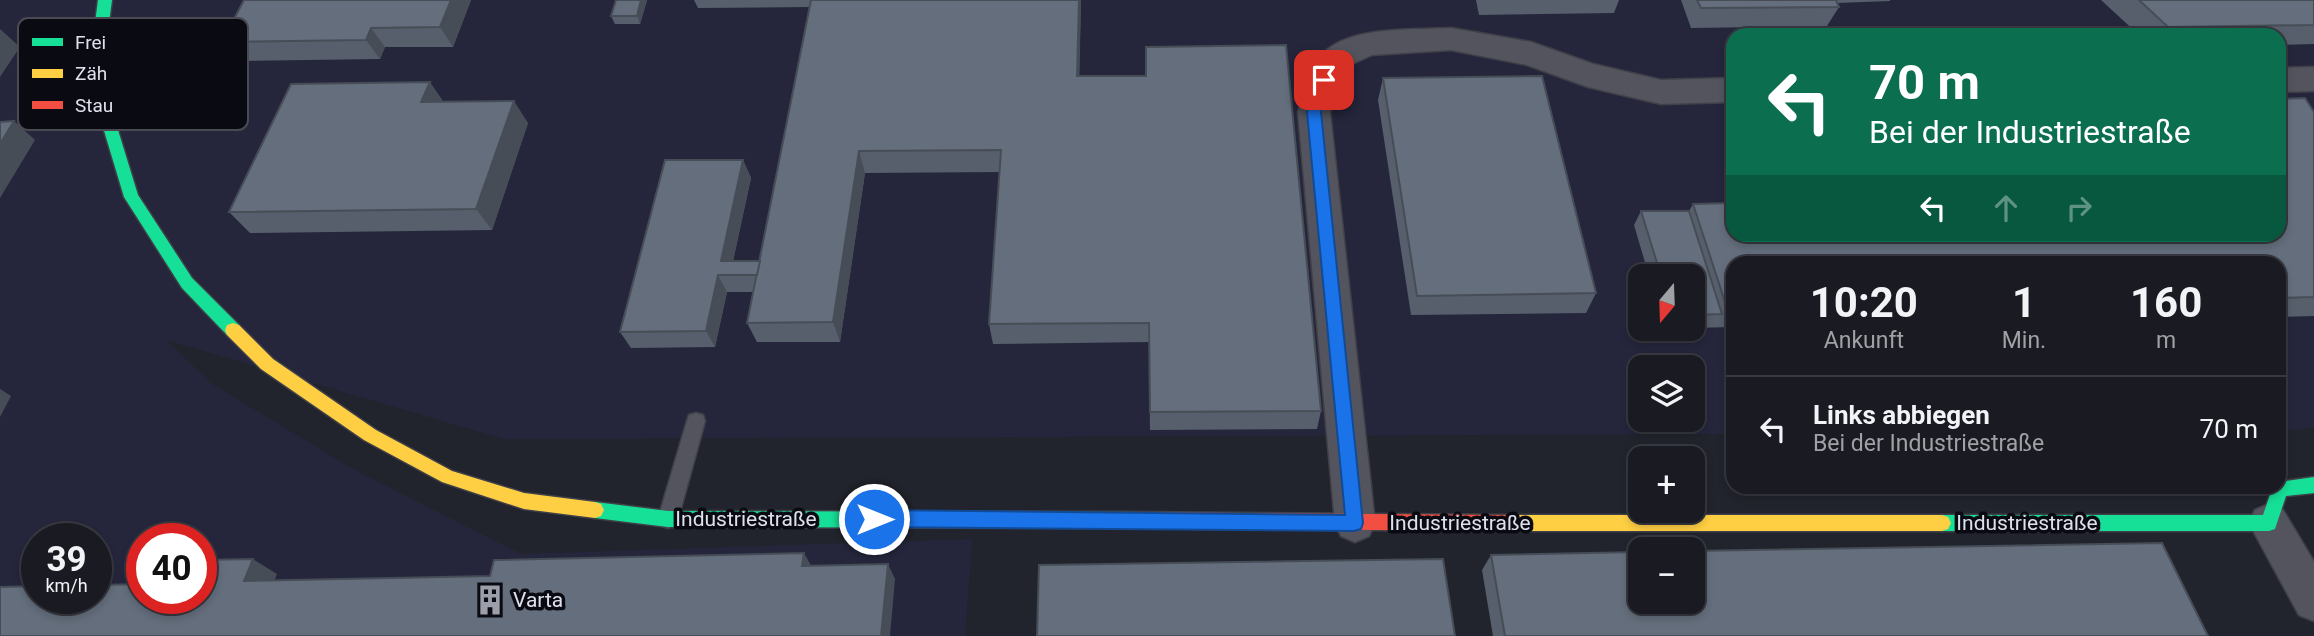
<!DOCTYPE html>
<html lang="de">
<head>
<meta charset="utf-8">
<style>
  body { margin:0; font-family:Roboto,sans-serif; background:#27282f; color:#f1f3f6; height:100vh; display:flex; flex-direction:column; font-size:26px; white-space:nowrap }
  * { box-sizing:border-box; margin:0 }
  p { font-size:23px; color:#9fa1a5 }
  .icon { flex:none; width:38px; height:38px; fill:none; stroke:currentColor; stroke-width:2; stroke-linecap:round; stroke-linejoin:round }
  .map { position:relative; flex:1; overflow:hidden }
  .sheet { position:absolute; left:1726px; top:256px; width:560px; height:238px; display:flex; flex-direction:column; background:#1a1b22; border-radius:21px; box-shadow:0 4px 10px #0003,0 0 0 2px #383940 }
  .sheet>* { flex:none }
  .guide { position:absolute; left:1726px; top:28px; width:560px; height:214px; border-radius:21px; box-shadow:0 4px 10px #0003,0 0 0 2px #383940; background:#0b6e4f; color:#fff; overflow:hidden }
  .needle { width:46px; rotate:199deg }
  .tools { position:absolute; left:1628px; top:264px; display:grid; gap:14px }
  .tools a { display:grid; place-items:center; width:77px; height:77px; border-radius:14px; background:#1a1b22; box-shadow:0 4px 10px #0003,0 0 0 2px #383940; font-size:35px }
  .speed { position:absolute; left:21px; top:523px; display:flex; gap:14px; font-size:35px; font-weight:700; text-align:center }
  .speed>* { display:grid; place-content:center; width:91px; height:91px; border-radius:50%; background:#1a1b22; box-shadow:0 4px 10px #0003,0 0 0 2px #383940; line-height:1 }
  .speed small { font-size:18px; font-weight:400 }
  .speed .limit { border:10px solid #d22; background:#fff; color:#111 }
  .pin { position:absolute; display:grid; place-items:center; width:60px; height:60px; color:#fff; margin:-30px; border-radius:14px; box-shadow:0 4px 10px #0006 }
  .me { position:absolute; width:77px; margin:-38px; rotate:90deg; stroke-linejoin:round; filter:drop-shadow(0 0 5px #0008) }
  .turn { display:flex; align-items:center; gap:24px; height:147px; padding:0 28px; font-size:32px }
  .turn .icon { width:91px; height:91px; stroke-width:2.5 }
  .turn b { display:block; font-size:49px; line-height:60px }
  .lanes { display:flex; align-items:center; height:66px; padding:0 28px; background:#0003; justify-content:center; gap:35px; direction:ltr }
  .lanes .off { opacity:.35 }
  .eta { display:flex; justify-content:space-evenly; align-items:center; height:119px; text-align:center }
  .eta b { font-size:42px; font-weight:700; line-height:49px }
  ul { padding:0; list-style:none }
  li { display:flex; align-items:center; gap:21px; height:105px; padding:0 28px; border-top:2px solid #383940 }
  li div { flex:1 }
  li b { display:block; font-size:26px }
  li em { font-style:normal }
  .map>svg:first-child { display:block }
  .built { fill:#25263c; fill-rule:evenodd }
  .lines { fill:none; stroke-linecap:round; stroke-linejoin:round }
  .lane-casing { stroke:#3f4048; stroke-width:3 }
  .street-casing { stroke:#3f4048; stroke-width:3 }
  .fast-casing { stroke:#3f4048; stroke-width:3 }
  .slow-casing { stroke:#3f4048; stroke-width:3 }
  .jam-casing { stroke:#3f4048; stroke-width:3 }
  .lane { fill:#53545d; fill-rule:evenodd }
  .street { fill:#53545d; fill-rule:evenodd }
  .fast { fill:#16e098; fill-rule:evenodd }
  .slow { fill:#ffcf43; fill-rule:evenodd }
  .jam { fill:#f24e42; fill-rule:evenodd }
  .wall { fill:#565f6b }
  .shaded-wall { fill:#464d57 }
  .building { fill:#646e7c; stroke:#464d57; stroke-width:2 }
  .route { fill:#1a73e8; stroke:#114b97; stroke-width:2 }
  .labels { text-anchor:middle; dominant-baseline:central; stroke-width:7; stroke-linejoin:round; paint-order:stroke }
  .street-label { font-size:21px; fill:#dee0ec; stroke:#0a0a12 }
  .poi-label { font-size:21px; fill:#dee0ec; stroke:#0a0a12; text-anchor:start }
  .key { fill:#0a0a12; stroke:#4a4a53; stroke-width:2 }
  .key-label { font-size:19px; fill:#dee0ec }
</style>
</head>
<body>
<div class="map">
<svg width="2314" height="636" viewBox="0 0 2314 636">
  <rect width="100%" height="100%" fill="#22242d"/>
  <path class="built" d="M0,0H2314V427L2279,432L2278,262H1732V434L504,439L166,340L212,384L358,472L521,554L972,539L965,636H0ZM1732,35H2278V234H1732ZM1640,276H1692V329H1640ZM1640,368H1692V420H1640ZM37,539H96V598H37ZM142,539H201V598H142Z"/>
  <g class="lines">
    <g class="lane-casing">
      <polygon id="lane" points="696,413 703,415 705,421 678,519 675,525 668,528 661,525 658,519 687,421 689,415"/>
    </g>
    <g class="street-casing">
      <g id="street">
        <path d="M1451,28L1531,42L1593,64L1661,80L1732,78V102L1661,104L1588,87L1527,65L1451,50L1372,55L1350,65L1340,82L1330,112L1375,523L1369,536L1355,542L1341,536L1335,523L1298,112C1304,92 1311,62 1328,49C1357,26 1416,30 1451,28Z"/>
        <polygon points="2314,67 2314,91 2278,92 2278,68"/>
        <polygon points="2269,504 2283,510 2314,562 2314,621 2299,615 2249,523 2255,510"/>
      </g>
    </g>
    <g class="fast-casing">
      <g id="fast">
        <polygon points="98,0 112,0 109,23 110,104 138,195 192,278 239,325 241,330 239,335 227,335 182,288 124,197 96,104 95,23"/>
        <polygon points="2314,477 2314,493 2286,496 2275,529 2269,531 1942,531 1936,529 1933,523 1936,517 1942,515 2263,515 2273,486 2278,486 2278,482"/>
        <polygon points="595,502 668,511 1124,512 1130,514 1133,520 1130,526 1124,528 668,527 595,518 589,516 586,510 589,504"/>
      </g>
    </g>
    <g class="slow-casing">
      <g id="slow">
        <polygon points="233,323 239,325 273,359 376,430 452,471 524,493 595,502 601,504 604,510 601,516 595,518 524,509 442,482 364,440 261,369 227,335 225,330 227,325"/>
        <polygon points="1511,515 1942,515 1948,517 1951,523 1948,529 1942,531 1511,531 1505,529 1502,523 1505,517"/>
      </g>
    </g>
    <g class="jam-casing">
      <polygon id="jam" points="1124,512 1511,515 1517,517 1520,523 1517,529 1511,531 1124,528 1118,526 1115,520 1118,514"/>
    </g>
    <use href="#lane" class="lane"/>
    <use href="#street" class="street"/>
    <use href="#fast" class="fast"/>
    <use href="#slow" class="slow"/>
    <use href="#jam" class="jam"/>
  </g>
  <g class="wall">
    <polygon points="471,0 453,47 385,47 380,59 238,61 222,42"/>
    <polygon points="616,0 647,0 640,24 615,24 611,16"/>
    <polygon points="694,0 1081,0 1079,76 1321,411 1317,429 1150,430 1149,342 993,344 989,324 1000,172 865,173 840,342 757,342 747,323 753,292 727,292 715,347 631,348 620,332 743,160 751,178 733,261 760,261 810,7 698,8"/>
    <polygon points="1476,0 1619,0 1614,13 1479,15"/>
    <polygon points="1681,0 1890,0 1890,1 1837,3 1839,7 1827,26 1691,28"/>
    <polygon points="2101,0 2314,0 2314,44 2278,45 2278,35 2139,35"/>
    <polygon points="1383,78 1596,293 1586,313 1411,315 1378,100"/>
    <polygon points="443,102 528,123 492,230 250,233 229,212"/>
    <polygon points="2314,112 2314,316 2278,317 2278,262 1732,262 1732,327 1692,328 1692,276 1649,276 1634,225 1641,211 1689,211 1693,204 2278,234"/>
    <polygon points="1491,555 2208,636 1493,636 1482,570"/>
  </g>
  <g class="shaded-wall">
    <polygon points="451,0 471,0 453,47 440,27"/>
    <polygon points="641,0 647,0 640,24 637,16"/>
    <polygon points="1079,0 1081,0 1079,98 1077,76"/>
    <polygon points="371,28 385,47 380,59 366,40"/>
    <polygon points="0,29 20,47 0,77"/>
    <polygon points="430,82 445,104 421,102"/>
    <polygon points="514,101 528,123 492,230 476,209"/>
    <polygon points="14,121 35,140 0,198 0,144"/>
    <polygon points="859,151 865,173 840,342 833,322"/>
    <polygon points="743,160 751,178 730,275 721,261"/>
    <polygon points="718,275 727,292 715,347 706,331"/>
    <polygon points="0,389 11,396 0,417"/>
    <polygon points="804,553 813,569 802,566"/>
    <polygon points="253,559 277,574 268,596 244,581"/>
    <polygon points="888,564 895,579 890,636 881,636"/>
  </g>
  <g class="building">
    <polygon points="244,0 451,0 440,27 371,28 366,40 222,42"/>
    <polygon points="616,0 641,0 637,16 611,16"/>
    <polygon points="811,0 1079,0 1077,76 1146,76 1146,47 1286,45 1321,411 1150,412 1149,323 989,324 1001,150 859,151 833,322 747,323"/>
    <polygon points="1697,0 1836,0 1839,7 1701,8"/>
    <polygon points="2139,0 2314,0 2314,25 2168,27"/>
    <polygon points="1542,76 1596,293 1417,296 1383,78"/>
    <polygon points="430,82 421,102 514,101 476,209 229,212 291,84"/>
    <polygon points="2305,98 2314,112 2314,297 2278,298 2278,262 1732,262 1732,307 1727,308 1693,204 1732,203 1732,234 2278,234 2278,99"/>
    <polygon points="14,121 0,144 0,122"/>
    <polygon points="665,160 743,160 721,261 760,261 757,275 718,275 706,331 620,332"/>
    <polygon points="1641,211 1689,211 1722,314 1692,315 1692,276 1661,276"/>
    <polygon points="2162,543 2208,636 1505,636 1491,555 1640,552 1640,602 1692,602 1692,551"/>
    <polygon points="804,553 802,566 888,564 881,636 0,636 0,587 37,586 37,598 96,598 96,585 142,584 142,598 201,598 201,560 253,559 244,581 490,576 494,560"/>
    <polygon points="1443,559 1455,636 1037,636 1039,565"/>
  </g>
  <polygon class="route" points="1324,75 1331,80 1321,112 1363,523 1361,529 1354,531 874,527 867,524 865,519 867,513 874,510 1345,515 1307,112 1317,80"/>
  <defs>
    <g id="building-bare" transform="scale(2.415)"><path d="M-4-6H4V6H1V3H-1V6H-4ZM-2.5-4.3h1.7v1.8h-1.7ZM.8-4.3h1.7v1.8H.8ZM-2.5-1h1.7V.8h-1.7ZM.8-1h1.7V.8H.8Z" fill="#9c9ea9" stroke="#0a0a12" stroke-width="2.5" paint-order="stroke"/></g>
  </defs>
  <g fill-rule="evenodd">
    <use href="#building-bare" x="490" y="600"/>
  </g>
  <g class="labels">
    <g class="street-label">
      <text x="746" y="519">Industriestraße</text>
      <text x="1460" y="523">Industriestraße</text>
      <text x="2027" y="523">Industriestraße</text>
    </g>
    <g class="poi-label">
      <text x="513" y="600">Varta</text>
    </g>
  </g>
  <rect x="18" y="18" width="230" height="112" rx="10" class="key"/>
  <rect x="32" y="38" width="31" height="8" fill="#16e098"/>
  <rect x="32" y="69" width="31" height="9" fill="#ffcf43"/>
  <rect x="32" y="101" width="31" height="8" fill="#f24e42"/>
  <g class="key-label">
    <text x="75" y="49">Frei</text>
    <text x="75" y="80">Zäh</text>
    <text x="75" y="112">Stau</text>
  </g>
</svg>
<div class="tools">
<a><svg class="needle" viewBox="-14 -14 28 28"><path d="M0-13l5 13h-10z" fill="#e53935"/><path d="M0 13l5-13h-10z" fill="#9fa1a5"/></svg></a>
<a><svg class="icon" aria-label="layers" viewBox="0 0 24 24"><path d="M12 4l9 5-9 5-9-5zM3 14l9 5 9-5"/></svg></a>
<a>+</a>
<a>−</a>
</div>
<div class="speed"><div>39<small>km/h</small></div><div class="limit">40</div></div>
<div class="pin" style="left:1324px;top:80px;background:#d93025"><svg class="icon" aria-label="arrive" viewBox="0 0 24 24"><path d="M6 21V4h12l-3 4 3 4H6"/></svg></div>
<svg class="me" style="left:874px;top:519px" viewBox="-20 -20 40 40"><circle r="17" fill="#1a73e8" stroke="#fff" stroke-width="3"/><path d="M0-11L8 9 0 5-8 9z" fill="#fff"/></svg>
<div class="guide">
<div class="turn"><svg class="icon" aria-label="left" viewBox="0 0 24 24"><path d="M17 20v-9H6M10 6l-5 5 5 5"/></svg><div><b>70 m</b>Bei der Industriestraße</div></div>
<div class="lanes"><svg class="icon" aria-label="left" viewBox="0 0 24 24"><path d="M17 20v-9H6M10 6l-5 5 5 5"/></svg><svg class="icon off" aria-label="ahead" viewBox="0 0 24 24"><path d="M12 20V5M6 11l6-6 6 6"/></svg><svg class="icon off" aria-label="right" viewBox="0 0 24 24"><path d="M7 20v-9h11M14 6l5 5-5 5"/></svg></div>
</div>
<section class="sheet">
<div class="eta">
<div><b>10:20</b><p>Ankunft</p></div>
<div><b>1</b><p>Min.</p></div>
<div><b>160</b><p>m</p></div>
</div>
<ul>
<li><svg class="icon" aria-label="left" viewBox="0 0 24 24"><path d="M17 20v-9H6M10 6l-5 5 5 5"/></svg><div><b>Links abbiegen</b><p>Bei der Industriestraße</p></div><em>70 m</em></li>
</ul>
</section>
</div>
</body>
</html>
